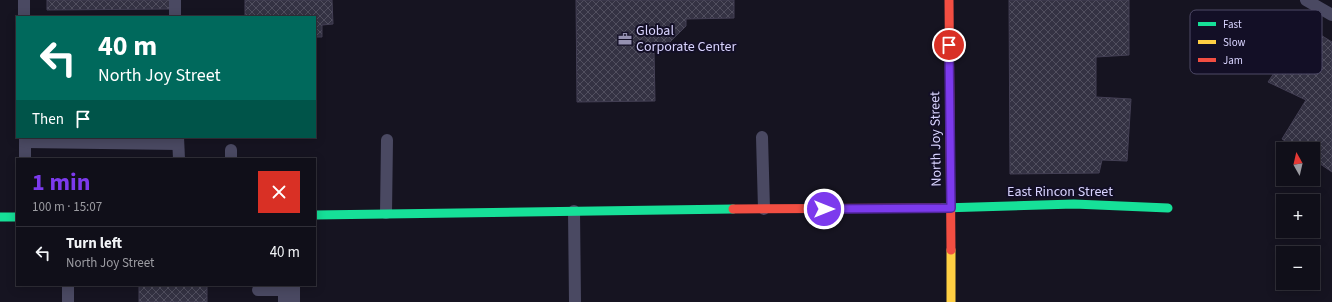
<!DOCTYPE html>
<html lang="en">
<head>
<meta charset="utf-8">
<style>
  body { margin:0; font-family:"Source Sans 3",sans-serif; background:#191822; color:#f1f3f6; height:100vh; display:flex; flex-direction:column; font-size:15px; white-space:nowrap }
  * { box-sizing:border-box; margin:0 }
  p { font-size:13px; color:#9c9ca2 }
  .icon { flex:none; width:22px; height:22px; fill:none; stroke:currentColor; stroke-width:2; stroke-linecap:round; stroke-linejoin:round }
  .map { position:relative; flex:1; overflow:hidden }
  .panel { position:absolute; left:16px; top:158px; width:300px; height:128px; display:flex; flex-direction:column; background:#100f19; border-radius:0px; box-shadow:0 2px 10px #0003,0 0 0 1px #302f38 }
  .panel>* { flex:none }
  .guide { position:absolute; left:16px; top:16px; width:300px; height:122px; border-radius:0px; box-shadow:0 2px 10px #0003,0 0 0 1px #302f38; background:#00695c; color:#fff; overflow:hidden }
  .needle { width:26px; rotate:352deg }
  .buttons { position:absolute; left:1276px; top:142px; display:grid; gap:8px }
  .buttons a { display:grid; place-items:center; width:44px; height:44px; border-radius:0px; background:#100f19; box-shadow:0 2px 10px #0003,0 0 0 1px #302f38; font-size:20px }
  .pin { position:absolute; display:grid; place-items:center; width:34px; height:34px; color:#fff; margin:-17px; border:2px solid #fff; border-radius:50%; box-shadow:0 1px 4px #0007 }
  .me { position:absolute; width:44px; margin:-22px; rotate:90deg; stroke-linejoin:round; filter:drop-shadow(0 0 3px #0008) }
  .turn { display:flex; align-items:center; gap:14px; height:84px; padding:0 16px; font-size:18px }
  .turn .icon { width:52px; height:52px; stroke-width:2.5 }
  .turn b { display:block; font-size:28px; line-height:34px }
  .then { display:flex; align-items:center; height:38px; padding:0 16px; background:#0003; gap:8px; font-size:15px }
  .round { display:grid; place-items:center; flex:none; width:42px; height:42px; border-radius:0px; background:#191822 }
  .head { display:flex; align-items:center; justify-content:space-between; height:68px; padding:0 16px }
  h1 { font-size:24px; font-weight:700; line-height:30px; color:#7c3aed }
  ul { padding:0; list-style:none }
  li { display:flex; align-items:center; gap:12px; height:52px; padding:0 16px; border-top:1px solid #302f38 }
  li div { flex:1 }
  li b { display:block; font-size:15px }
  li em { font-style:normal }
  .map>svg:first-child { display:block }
  .building { fill:url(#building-cross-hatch); stroke:#433f54 }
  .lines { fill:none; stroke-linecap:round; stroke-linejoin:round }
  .lane { stroke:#4a4962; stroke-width:12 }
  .street { stroke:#4a4962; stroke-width:22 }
  .fast { stroke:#16e098; stroke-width:9 }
  .slow { stroke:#ffcf43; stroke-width:9 }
  .jam { stroke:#f24e42; stroke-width:9 }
  .route-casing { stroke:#51269a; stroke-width:10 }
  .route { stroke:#7c3aed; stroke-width:7 }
  .labels { text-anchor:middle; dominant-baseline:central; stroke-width:4; stroke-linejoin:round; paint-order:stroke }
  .poi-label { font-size:14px; fill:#d9d4ff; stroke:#130f26; text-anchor:start }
  .street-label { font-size:14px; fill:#d9d4ff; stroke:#130f26 }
  .key { fill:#130f26; stroke:#4e4a67; stroke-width:1 }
  .key-label { font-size:11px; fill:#d9d4ff }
</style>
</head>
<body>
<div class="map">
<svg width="1332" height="302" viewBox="0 0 1332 302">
  <defs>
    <pattern id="building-cross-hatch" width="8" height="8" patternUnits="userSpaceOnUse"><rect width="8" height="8" fill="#343243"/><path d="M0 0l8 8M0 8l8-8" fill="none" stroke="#514f5f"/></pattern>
  </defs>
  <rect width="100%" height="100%" fill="#161421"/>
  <g class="building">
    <polygon points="47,0 170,0 170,9 47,10"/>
    <polygon points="245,0 332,0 333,24 322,25 322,37 315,37 315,17 245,17"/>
    <polygon points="576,0 734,0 734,18 686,19 686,26 661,51 654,51 655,101 577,102"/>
    <polygon points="1009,0 1129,0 1129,55 1096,57 1096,97 1131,99 1127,161 1102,160 1099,173 1010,174"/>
    <polygon points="1306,26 1332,42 1332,172 1313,159 1313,149 1297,149 1282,139 1306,100 1268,82"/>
    <rect x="139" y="285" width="68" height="17"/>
  </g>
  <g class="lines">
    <g class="lane">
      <polyline points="24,0 24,17"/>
      <polyline points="175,0 175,17"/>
      <polyline points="1306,0 1332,15"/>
      <polyline points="25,137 25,159"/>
      <polyline points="178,137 179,159"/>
      <polyline points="762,137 764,209"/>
      <polyline points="25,142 178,144"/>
      <polyline points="231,159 231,150"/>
      <polyline points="574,211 575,302"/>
      <polyline points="386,213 387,140"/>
      <polyline points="68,285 68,302"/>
      <polyline points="258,290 289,290"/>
    </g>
    <polyline class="street" points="289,285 289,302"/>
    <g class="fast">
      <polyline points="942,208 1074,204 1168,208"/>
      <polyline points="315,215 733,209"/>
      <polyline points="0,217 17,217"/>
    </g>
    <polyline class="slow" points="951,250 951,302"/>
    <g class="jam">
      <polyline points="949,0 951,250"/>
      <polyline points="733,209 942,208"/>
    </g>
  </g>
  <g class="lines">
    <g class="route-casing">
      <polyline id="route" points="824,209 951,208 949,45"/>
    </g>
    <use href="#route" class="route"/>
  </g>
  <defs>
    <g id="office-bare" transform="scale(1.08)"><path d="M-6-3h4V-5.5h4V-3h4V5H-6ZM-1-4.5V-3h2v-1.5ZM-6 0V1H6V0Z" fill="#9591b1" stroke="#130f26" stroke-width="2.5" paint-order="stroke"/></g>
  </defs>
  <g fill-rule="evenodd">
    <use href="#office-bare" x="625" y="39"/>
  </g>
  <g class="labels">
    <g class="poi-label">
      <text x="636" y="31">Global<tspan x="636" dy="16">Corporate Center</tspan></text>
    </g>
    <g class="street-label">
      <text transform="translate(936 139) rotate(-91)">North Joy Street</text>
      <text x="1060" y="192">East Rincon Street</text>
    </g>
  </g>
  <rect x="1190" y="10" width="132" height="64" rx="6" class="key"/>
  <rect x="1198" y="22" width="18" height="4" fill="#16e098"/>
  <rect x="1198" y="40" width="18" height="4" fill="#ffcf43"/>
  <rect x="1198" y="58" width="18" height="4" fill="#f24e42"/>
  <g class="key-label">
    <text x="1223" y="28">Fast</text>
    <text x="1223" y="46">Slow</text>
    <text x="1223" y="64">Jam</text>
  </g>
</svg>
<div class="buttons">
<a><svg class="needle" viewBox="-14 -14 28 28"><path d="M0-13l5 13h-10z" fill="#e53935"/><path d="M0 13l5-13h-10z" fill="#9c9ca2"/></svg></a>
<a>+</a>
<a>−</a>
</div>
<div class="pin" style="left:949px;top:45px;background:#d93025"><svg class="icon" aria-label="arrive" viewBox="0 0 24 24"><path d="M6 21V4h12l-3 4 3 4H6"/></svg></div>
<svg class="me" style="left:824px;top:209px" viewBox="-20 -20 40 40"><circle r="17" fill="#7c3aed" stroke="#fff" stroke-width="3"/><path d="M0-11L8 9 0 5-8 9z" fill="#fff"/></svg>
<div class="guide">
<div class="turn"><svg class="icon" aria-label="left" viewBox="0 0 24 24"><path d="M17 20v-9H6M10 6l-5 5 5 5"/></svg><div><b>40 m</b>North Joy Street</div></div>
<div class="then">Then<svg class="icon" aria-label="arrive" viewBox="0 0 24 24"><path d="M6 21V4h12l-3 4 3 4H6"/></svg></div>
</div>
<section class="panel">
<div class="head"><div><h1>1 min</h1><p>100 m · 15:07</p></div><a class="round" style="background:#d93025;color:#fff"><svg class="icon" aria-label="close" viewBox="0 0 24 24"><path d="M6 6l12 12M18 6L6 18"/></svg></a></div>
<ul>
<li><svg class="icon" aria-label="left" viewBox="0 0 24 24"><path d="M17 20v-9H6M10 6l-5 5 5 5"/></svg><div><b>Turn left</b><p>North Joy Street</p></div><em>40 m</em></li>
</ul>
</section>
</div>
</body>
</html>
